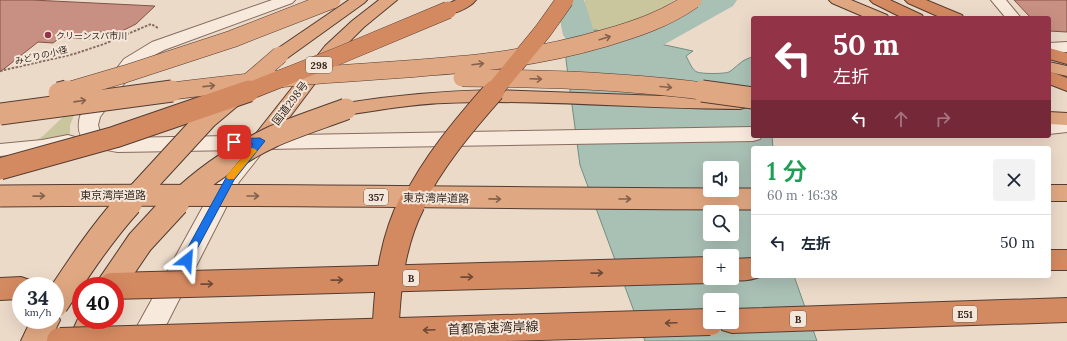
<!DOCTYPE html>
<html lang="ja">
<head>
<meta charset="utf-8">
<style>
  body { margin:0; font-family:Lora,"Noto Sans JP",serif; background:#f2f2f3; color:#1f2937; height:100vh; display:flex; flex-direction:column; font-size:15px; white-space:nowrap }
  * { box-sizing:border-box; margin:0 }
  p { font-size:13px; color:#747a83 }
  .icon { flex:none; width:22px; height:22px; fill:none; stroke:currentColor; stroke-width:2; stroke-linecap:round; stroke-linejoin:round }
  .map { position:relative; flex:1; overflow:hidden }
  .side { position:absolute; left:751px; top:146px; width:300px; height:132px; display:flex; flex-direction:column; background:#fff; border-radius:4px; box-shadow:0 4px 16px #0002 }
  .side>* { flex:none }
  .banner { position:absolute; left:751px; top:16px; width:300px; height:122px; border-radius:4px; box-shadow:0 4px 16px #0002; background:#923347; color:#fff; overflow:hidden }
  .fabs { position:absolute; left:703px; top:161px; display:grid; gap:8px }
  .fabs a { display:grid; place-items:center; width:36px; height:36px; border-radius:4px; background:#fff; box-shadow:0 4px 16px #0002; font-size:20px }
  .speed { position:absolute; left:12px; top:277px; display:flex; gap:8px; font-size:20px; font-weight:700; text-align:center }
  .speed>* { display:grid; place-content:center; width:52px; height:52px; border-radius:50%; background:#fff; box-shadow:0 4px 16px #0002; line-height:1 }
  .speed small { font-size:10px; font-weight:400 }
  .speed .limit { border:6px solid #d22; background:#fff; color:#111 }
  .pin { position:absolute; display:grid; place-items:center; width:34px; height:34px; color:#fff; margin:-17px; border-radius:8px; box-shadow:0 2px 6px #0006 }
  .me { position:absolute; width:44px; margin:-22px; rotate:28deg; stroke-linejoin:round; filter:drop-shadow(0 0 3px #0008) }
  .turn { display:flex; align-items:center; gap:14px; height:84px; padding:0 16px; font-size:18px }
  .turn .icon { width:52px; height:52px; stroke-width:2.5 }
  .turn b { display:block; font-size:28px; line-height:34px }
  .lanes { display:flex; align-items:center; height:38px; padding:0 16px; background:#0003; justify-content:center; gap:20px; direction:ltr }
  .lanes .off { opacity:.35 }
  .round { display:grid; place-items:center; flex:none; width:42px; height:42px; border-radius:4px; background:#f2f2f3 }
  .overview { display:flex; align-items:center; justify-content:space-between; height:68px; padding:0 16px }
  h1 { font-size:24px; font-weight:600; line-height:30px; color:#1e9e55 }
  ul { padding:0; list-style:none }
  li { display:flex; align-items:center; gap:12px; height:56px; padding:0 16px; border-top:1px solid #e0e1e3 }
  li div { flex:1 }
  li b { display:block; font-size:15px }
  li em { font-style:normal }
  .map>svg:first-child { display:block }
  .green { fill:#c9c59d }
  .water { fill:#a9c0b5; stroke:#708e81; fill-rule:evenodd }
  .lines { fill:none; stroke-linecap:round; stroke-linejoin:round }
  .river { fill:#a9c0b5; fill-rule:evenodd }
  .building { fill:#c79082; stroke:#845246 }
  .minor-casing { stroke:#876c5f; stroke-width:2 }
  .tertiary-casing { stroke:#876c5f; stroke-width:2 }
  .trunk-casing { stroke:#553c32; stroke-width:2 }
  .motorway-casing { stroke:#553c32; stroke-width:2 }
  .path { stroke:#876c5f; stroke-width:2; stroke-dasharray:2.5 1.5; stroke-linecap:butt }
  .minor { fill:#f7e9dc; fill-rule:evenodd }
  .tertiary { fill:#f7e9dc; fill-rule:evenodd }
  .trunk { fill:#e0a882; fill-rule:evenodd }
  .motorway { fill:#d48a61; fill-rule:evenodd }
  .trunk-bridge-far2-casing { stroke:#553c32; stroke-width:18; stroke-linecap:butt }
  .trunk-bridge-far1-casing { stroke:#553c32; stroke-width:23; stroke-linecap:butt }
  .trunk-bridge-casing { stroke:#553c32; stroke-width:28; stroke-linecap:butt }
  .motorway-bridge-far2-casing { stroke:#553c32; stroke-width:18; stroke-linecap:butt }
  .motorway-bridge-far1-casing { stroke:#553c32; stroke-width:23; stroke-linecap:butt }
  .motorway-bridge-casing { stroke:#553c32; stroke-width:28; stroke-linecap:butt }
  .trunk-bridge-far2 { stroke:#e0a882; stroke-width:17 }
  .trunk-bridge-far1 { stroke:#e0a882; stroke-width:21 }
  .trunk-bridge { stroke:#e0a882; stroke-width:26 }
  .motorway-bridge-far2 { stroke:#d48a61; stroke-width:17 }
  .motorway-bridge-far1 { stroke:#d48a61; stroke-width:21 }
  .motorway-bridge { stroke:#d48a61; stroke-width:26 }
  .oneway { stroke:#84624d }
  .oneway2 { stroke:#6f4a37 }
  .route { fill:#1a73e8; stroke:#114b97 }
  .slow { fill:#f59e0b }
  .poi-dot { fill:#923347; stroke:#f4e6d8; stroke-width:1.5 }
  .labels { text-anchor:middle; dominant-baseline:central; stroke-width:4; stroke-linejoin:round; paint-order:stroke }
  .far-poi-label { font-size:9px; fill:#382821; stroke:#f4e6d8; text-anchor:start }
  .far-street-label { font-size:9px; fill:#382821; stroke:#f4e6d8 }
  .shield { fill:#f4e6d8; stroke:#706158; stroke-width:1 }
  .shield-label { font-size:10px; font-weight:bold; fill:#382821 }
  .street-label { font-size:11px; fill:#382821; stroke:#f4e6d8 }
  .near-street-label { font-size:13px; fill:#382821; stroke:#f4e6d8 }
</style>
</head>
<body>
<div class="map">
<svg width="1067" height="341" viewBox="0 0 1067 341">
  <rect width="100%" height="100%" fill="#ecdac9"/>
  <g class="green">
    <path d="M585,0H675C651,17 621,26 592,32L584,11Z"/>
    <polygon points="75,113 70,125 70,133 66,137 33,143 44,135 65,115"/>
  </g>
  <path class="water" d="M595,30L693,51L686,56C689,61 692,70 697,72C702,74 724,74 729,72C738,66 742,59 753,57V136H772L773,148H753V276H794L817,341H645L580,165L566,60L568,38ZM710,168H732V190H710ZM710,212H732V234H710ZM710,256H732V278H710ZM710,300H732V322H710Z"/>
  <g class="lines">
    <g class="river">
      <polygon points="556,0 584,0 595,35 590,42 579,44 568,42 563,35"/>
      <polygon points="701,0 737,0 733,6 658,48 647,50 636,48 631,41 636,34"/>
    </g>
  </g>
  <g class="building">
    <polygon points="0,0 32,0 155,6 136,24 118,33 100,32 92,39 61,37 53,43 38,42 0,72"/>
    <polygon points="1014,0 1067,0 1067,32 1049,31 1049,18 1031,18"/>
  </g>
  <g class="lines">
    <g class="minor-casing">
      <g id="minor">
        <polygon points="991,0 1006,0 1021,18 1006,18"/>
        <polygon points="1067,42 1067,52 1049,53 1049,43"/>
        <polygon points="68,135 75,137 77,141 75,145 42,152 0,156 0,144 42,140"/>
      </g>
    </g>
    <g class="tertiary-casing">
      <g id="tertiary">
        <path d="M272,0H295L292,3L164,50L147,59L136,67L100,117L98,125L100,132L106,136L118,138L753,127V136H762L760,139L753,141L265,149L239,182L158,341H129L222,172L241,150L118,152C95,148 73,145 80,116L124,59L152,42Z"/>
        <polygon points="1049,120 1067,120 1067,132 1049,134"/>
      </g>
    </g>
    <g class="trunk-casing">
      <g id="trunk">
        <polygon points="349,0 367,0 364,3 286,59 280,60 274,59 271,55 274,51"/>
        <polygon points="379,0 397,0 364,27 337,54 268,146 261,148 254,146 251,141 254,136 325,46 352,21"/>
        <polygon points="829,0 851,0 887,15 889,18 867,18 832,3"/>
        <polygon points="1049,62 1067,66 1067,76 1049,72"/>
        <path d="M493,90L691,97H740L747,99L750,103L747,107L740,109C642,109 544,99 445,103C412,104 379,110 346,115L339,113L336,109L339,105L346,103C396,95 443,91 493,90Z"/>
        <polygon points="1049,112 1067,113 1067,125 1049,124"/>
        <rect x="1049" y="185" width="18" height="16"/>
        <polygon points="55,311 60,320 50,341 21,341 31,320 55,320"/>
        <polygon points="81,312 81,320 105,320 96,341 68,341"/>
      </g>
    </g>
    <g class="motorway-casing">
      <g id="motorway">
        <path d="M456,0H476C470,8 452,16 442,13L440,10L442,7Z"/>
        <polygon points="870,0 890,0 922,15 924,18 903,18 873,3"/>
        <polygon points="905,0 926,0 962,15 964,18 942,18 908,3"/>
        <polygon points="1049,48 1067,53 1067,64 1049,59"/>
        <polygon points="1049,71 1067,78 1067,91 1049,84"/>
        <rect x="1049" y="250" width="18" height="20"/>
        <path d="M753,258V276H762C750,281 737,282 724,278H732V259Z"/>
        <polygon points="21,277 30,280 33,286 21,286 21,299 0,300 0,278"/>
        <polygon points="1067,298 1067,322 732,333 722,330 719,322 732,322 732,309"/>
      </g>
    </g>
    <polyline class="path" points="0,71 74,54 104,44 151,24 158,28"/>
    <use href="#minor" class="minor"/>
    <use href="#tertiary" class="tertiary"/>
    <use href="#trunk" class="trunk"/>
    <use href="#motorway" class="motorway"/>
    <g class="trunk-bridge-far2-casing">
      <g id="trunk-bridge-far2">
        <path d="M462,78C545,78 628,81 710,92"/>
        <polyline points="64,92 125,74 232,39 332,0"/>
        <path d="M164,92C221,85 278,78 335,74C428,67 514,65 605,38C636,29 666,19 693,0"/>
        <polyline points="237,92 280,55"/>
      </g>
    </g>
    <g class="trunk-bridge-far1-casing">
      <g id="trunk-bridge-far1">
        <polyline points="702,91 753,98"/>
        <polyline points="59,93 67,91"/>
        <polyline points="0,114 172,91"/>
        <path d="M0,196C251,193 502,199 753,199"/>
        <polyline points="128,204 207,118 239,91"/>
        <path d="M175,204C204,176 238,153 274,136C297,126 322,118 346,109"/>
      </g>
    </g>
    <g class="trunk-bridge-casing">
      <g id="trunk-bridge">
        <polyline points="110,286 140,242 176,203"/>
        <path d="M55,304C78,269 101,234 129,203"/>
      </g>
    </g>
    <g class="motorway-bridge-far2-casing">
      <g id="motorway-bridge-far2">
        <polyline points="247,92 338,56 448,10"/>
        <polyline points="493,92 543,31 565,0"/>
      </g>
    </g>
    <g class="motorway-bridge-far1-casing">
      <g id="motorway-bridge-far1">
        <polyline points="0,169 115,137 249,91"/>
        <path d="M412,204C433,162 463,126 494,91"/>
      </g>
    </g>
    <g class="motorway-bridge-casing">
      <g id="motorway-bridge">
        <polyline points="112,286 710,270"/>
        <polyline points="60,341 710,322"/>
        <path d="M385,341C387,293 390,246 412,203"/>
      </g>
    </g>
    <use href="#trunk-bridge-far2" class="trunk-bridge-far2"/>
    <use href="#trunk-bridge-far1" class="trunk-bridge-far1"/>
    <use href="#trunk-bridge" class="trunk-bridge"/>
    <use href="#motorway-bridge-far2" class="motorway-bridge-far2"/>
    <use href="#motorway-bridge-far1" class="motorway-bridge-far1"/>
    <use href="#motorway-bridge" class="motorway-bridge"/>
  </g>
  <defs><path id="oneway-shaft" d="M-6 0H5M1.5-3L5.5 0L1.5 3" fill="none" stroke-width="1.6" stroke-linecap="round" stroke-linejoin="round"/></defs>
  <g class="oneway">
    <use href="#oneway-shaft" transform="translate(605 38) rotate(-17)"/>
    <use href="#oneway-shaft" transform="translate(478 64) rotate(-7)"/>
    <use href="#oneway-shaft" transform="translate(536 79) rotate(2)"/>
    <use href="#oneway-shaft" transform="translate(209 86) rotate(-6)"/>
    <use href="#oneway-shaft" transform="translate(666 87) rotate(5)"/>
    <use href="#oneway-shaft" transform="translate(80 101) rotate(-8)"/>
    <use href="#oneway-shaft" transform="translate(39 196) rotate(-1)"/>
    <use href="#oneway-shaft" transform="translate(253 196)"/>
    <use href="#oneway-shaft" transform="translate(495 199) rotate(1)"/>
    <use href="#oneway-shaft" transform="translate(625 199)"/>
  </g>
  <g class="oneway2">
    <use href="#oneway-shaft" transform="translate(597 273) rotate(-1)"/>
    <use href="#oneway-shaft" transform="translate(467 277) rotate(-1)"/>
    <use href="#oneway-shaft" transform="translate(337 280) rotate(-1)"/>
    <use href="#oneway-shaft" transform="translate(207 284) rotate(-1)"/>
    <use href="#oneway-shaft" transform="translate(671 323) rotate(178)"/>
    <use href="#oneway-shaft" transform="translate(429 330) rotate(178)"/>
  </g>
  <polygon class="route" points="260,138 265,141 234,180 190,262 187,264 183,262 181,260 227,176 253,144 234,145 230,142 234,139"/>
  <polygon class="slow" points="252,148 255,149 257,151 255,153 234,179 228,179 226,177 228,174 249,149"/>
  <circle class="poi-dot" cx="48" cy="35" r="4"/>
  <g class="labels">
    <g class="far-poi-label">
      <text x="56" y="35">クリーンスパ市川</text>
    </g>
    <g class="far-street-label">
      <text transform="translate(41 55) rotate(-13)">みどりの小径</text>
    </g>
    <g class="shield">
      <rect x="306" y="57" width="26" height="16" rx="3"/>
      <rect x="364" y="189" width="24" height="16" rx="3"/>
      <rect x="403" y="270" width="16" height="16" rx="3"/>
      <rect x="953" y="306" width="24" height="16" rx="3"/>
      <rect x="790" y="311" width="16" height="16" rx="3"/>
    </g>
    <g class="shield-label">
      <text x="319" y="65">298</text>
      <text x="376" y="197">357</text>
      <text x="411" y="278">B</text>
      <text x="965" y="314">E51</text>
      <text x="798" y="319">B</text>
    </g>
    <g class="street-label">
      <text transform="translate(290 103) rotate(-53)">国道298号</text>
      <text x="113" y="195">東京湾岸道路</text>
      <text transform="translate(436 198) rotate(1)">東京湾岸道路</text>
    </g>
    <g class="near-street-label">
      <text transform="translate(493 328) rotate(-2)">首都高速湾岸線</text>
    </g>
  </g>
</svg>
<div class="fabs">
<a><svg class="icon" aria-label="sound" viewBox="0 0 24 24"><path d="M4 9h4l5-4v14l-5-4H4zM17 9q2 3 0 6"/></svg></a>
<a><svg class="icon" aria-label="search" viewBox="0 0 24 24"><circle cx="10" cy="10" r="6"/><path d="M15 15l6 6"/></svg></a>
<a>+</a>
<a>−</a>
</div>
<div class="speed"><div>34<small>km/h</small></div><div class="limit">40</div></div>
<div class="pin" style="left:234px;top:142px;background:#d93025"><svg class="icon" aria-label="arrive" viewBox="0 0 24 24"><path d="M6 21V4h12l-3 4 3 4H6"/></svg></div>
<svg class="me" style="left:187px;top:260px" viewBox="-20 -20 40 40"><path d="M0-17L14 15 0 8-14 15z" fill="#1a73e8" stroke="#fff" stroke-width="4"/></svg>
<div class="banner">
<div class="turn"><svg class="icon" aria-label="left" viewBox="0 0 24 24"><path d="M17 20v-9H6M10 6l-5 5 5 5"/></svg><div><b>50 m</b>左折</div></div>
<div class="lanes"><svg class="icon" aria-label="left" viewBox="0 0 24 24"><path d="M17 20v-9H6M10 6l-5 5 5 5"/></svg><svg class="icon off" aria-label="ahead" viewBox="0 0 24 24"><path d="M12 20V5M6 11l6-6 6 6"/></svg><svg class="icon off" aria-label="right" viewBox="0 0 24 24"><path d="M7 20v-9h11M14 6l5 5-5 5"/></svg></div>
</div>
<section class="side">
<div class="overview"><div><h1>1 分</h1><p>60 m · 16:38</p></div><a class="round"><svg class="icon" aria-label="close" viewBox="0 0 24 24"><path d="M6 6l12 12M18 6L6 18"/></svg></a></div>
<ul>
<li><svg class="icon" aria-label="left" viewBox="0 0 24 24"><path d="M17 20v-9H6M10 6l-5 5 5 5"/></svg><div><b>左折</b></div><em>50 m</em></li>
</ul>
</section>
</div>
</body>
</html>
